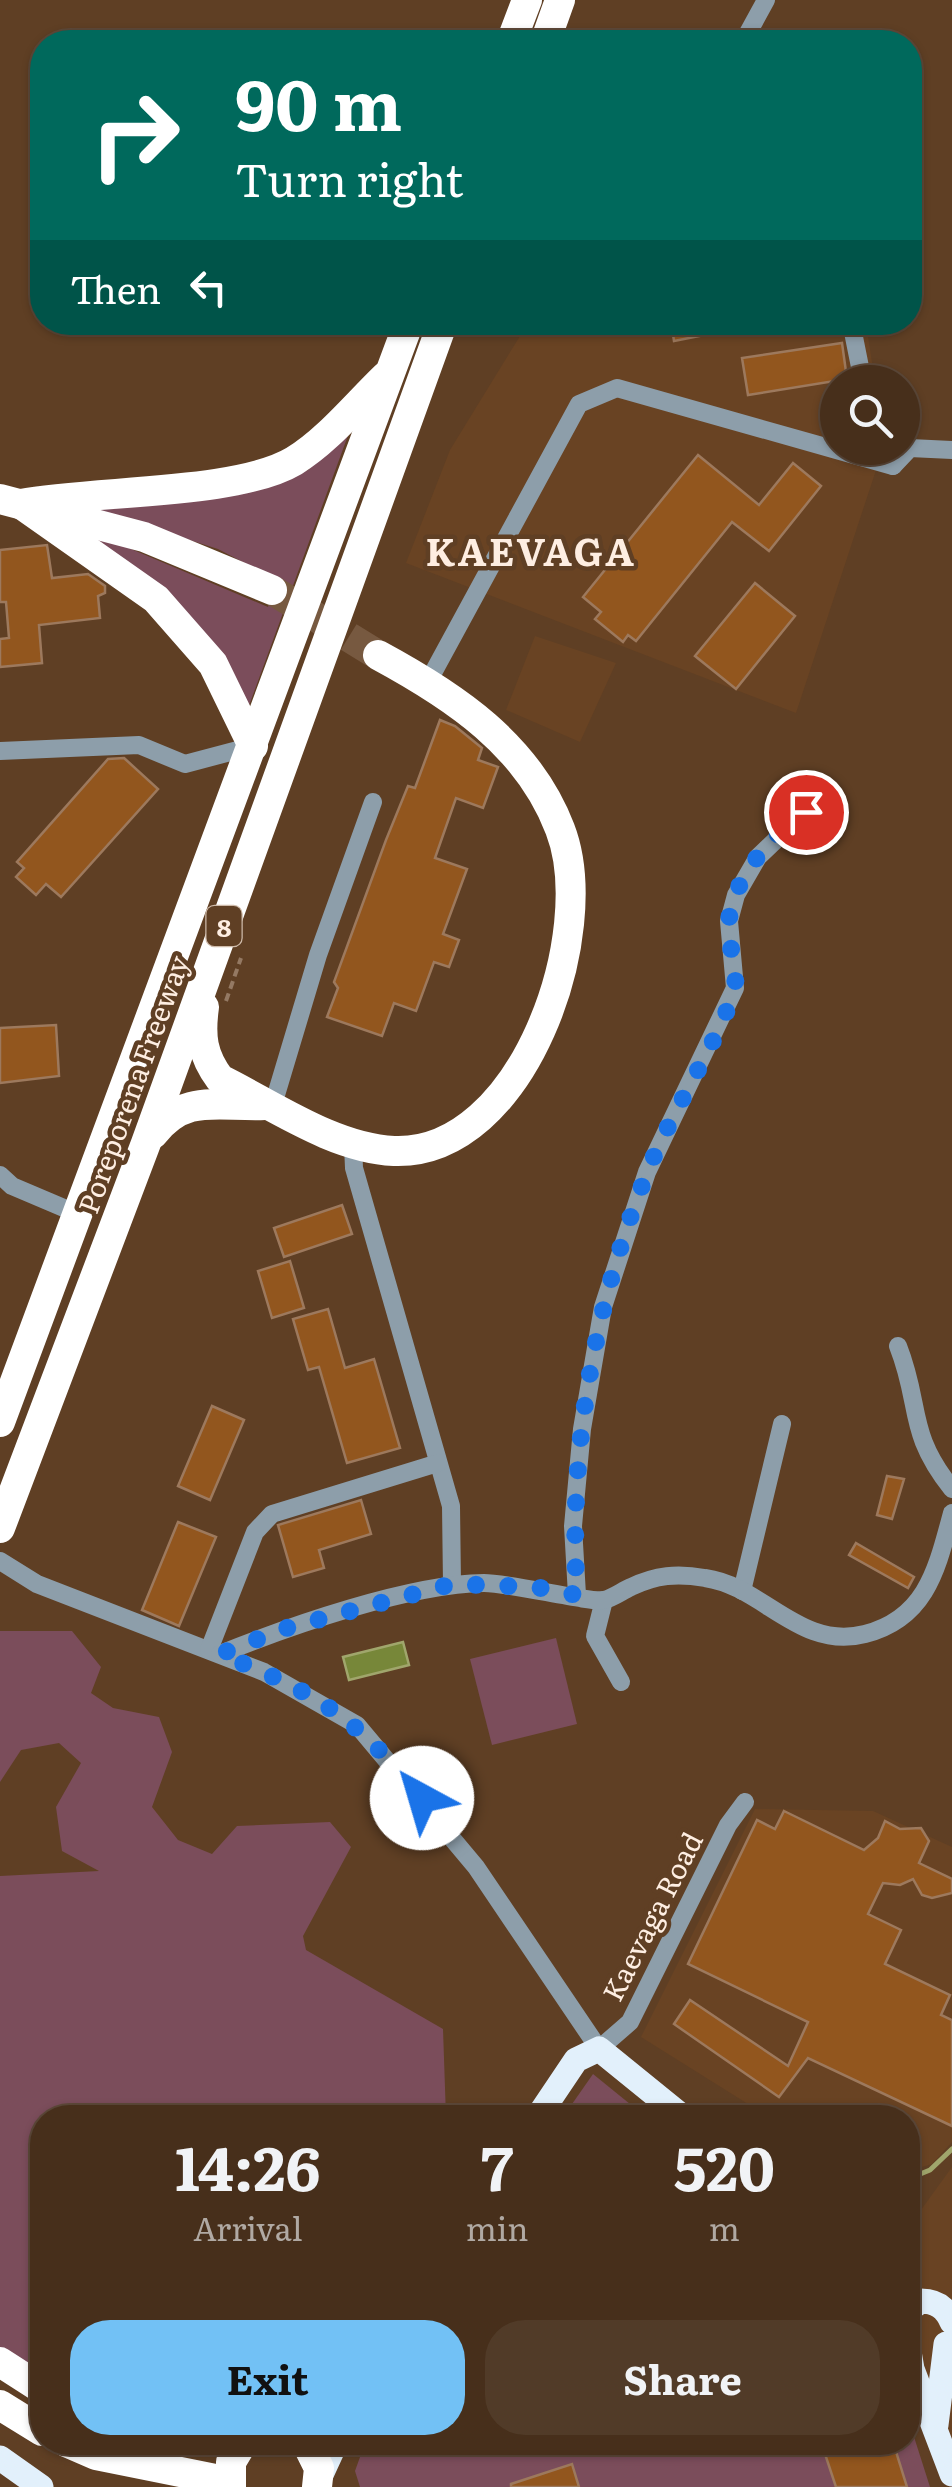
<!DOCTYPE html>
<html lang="en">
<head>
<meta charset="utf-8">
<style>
  body { margin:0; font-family:Literata,serif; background:#513b28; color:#f1f3f6; height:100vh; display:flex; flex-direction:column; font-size:38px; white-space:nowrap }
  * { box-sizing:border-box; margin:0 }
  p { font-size:32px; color:#b0a9a3 }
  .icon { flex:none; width:55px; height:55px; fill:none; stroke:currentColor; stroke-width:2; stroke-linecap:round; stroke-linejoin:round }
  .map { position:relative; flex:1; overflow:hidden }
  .side { position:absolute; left:30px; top:2105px; width:890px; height:350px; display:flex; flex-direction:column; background:#472f1b; border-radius:40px; box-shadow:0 2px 8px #0004,0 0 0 2px #5f4a3a }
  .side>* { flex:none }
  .top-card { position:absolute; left:30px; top:30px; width:892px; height:305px; border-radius:40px; box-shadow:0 2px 8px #0004,0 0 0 2px #5f4a3a; background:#00695c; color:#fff; overflow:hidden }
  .controls { position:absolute; left:820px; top:365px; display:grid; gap:20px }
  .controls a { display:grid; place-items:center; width:100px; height:100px; border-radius:50%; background:#472f1b; box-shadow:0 2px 8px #0004,0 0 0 2px #5f4a3a; font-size:50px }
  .pin { position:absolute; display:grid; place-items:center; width:85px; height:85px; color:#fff; margin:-42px; border:5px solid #fff; border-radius:50%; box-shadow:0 2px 10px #0007 }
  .me { position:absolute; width:110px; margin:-55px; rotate:321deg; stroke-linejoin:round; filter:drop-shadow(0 0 8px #0008) }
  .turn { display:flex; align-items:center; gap:35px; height:210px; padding:0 40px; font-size:45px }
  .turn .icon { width:130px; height:130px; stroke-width:2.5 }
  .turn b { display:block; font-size:70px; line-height:85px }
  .then { display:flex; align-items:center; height:95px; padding:0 40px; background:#0003; gap:20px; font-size:38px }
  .eta { display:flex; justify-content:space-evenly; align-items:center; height:170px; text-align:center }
  .eta b { font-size:60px; font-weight:700; line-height:70px }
  .cta { display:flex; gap:20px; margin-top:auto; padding:20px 40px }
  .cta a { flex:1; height:115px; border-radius:40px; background:#72c1f5; color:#111; font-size:40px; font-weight:700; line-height:115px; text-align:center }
  .cta a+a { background:#513b28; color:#f1f3f6 }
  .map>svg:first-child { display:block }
  .built { fill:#694323 }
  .green { fill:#7b4d5b }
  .water { fill:#778739; stroke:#a0a66c; stroke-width:2.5 }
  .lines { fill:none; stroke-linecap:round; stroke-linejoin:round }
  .stream { stroke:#a0a66c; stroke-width:5 }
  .building { fill:#92561e; stroke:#9d795d; stroke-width:2.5 }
  .highway-tunnel { stroke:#775940; stroke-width:30; stroke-dasharray:30 15; stroke-linecap:butt }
  .path { stroke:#947963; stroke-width:4; stroke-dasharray:8 5; stroke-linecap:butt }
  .minor { stroke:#8d9eaa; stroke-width:18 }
  .major { stroke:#e2f0fb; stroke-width:25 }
  .highway { stroke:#fff; stroke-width:30 }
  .route { stroke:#1a73e8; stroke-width:18; stroke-dasharray:0 32.4 }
  .labels { text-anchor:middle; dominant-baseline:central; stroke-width:9; stroke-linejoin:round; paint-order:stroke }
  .shield { fill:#5f3f24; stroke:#cebaa9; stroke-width:2.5 }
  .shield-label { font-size:25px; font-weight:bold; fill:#feeee2 }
  .street-label { font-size:28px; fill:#feeee2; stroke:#5f3f24 }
  .district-label { font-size:38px; font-weight:bold; letter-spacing:2.5px; fill:#feeee2; stroke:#5f3f24 }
</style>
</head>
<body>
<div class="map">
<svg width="952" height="2487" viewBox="0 0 952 2487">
  <rect width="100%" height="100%" fill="#5f3f24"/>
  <g class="built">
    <polygon points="528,323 866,323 875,382 838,382 838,448 879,448 879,461 796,713 406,563 450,450"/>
    <polygon points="535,636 616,663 580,742 506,710"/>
    <polygon points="755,1809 873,1811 952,1847 952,2142 932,2164 908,2171 908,2118 769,2117 641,2037"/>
    <polygon points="952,2167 952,2484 908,2319 908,2228"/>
  </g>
  <g class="green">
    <polygon points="350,430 247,711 84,529 268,607 277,580 218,549 69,502 255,490 308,470"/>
    <polygon points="0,1631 72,1631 101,1667 91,1693 113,1708 159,1717 172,1752 152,1807 178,1840 212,1854 237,1826 330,1822 351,1847 303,1936 306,1950 443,2029 446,2117 42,2118 42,2385 0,2353 0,1876 99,1871 62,1851 56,1807 81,1763 59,1743 21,1750 0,1782"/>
    <polygon points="556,1638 577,1724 492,1745 470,1659"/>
    <polygon points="593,2074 646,2117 563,2117"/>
    <polygon points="908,2418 930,2487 360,2487 355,2471 365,2443 908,2442"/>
  </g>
  <polygon class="water" points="403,1642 409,1665 349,1680 343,1657"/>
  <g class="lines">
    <polyline class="stream" points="908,2179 930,2170 952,2149"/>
  </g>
  <g class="building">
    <polygon points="671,322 730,322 730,330 674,341"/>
    <polygon points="842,343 847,379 748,395 742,358"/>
    <polygon points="698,455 759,505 793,463 821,486 769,551 732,522 636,641 628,635 623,642 595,619 601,612 583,597"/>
    <polygon points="47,545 52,578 88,574 105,586 105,593 98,596 100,618 39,625 42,663 0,667 0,639 9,638 6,602 0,602 0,550"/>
    <polygon points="755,583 795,616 736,689 695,656"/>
    <polygon points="440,720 455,726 482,748 478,760 498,767 483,808 456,798 435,858 467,869 443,934 459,940 449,967 434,962 416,1011 394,1003 382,1036 327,1017 338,988 334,982 386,840 408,786 415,788"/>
    <polygon points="124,758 158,789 61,897 46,884 36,895 16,877 24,868 17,862 108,759"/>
    <polygon points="56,1025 59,1076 0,1083 0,1028"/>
    <polygon points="342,1205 352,1234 284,1257 274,1228"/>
    <polygon points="290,1261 304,1308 272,1318 258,1271"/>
    <polygon points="328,1309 345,1368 374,1359 400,1448 347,1463 319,1367 308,1370 293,1319"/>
    <polygon points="212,1406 244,1420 210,1500 178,1486"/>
    <polygon points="887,1476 904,1479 892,1519 877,1515"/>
    <polygon points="361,1500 371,1534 319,1550 324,1568 293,1577 278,1525"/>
    <polygon points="178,1522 216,1537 179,1626 142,1610"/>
    <polygon points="856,1543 914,1577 908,1588 849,1555"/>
    <polygon points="784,1811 864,1850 878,1838 885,1821 900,1829 921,1828 929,1841 919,1863 952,1879 952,1893 932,1898 922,1895 913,1879 900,1885 883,1883 868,1914 901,1930 885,1964 950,1995 941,2015 952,2020 952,2126 808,2058 779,2097 674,2024 690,2000 788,2066 808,2022 688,1964 757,1820 775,1829"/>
    <polygon points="821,2442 893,2442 907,2487 836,2487"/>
    <polygon points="572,2464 579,2487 511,2487 511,2484"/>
  </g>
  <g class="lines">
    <polyline class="highway-tunnel" points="272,590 378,655"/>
    <polyline class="path" points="226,1001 241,958"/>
    <g class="minor">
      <polyline points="743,42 766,0"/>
      <polyline points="851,322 863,382"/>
      <polyline points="893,466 910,448 952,450"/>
      <polyline points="428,682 579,404 617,388 893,466"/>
      <polyline points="0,751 139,745 185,764 253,746"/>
      <polyline points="273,1105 318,955 373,802"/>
      <polyline points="353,1145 354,1168 451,1506 452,1584"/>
      <polyline points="0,1175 12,1186 78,1214"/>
      <path d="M898,1346C922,1407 906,1431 952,1489"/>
      <polyline points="0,1561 37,1584 264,1672 357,1725 476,1867 599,2049 630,2022 728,1825 745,1802"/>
      <polyline points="742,1591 782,1424"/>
      <polyline points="577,1595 573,1526 582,1429 603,1307 647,1172 735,988 729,921 736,895 758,857 805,812"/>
      <polyline points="604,1600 595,1636 621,1682"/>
      <polyline points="209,1650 255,1532 272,1514 438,1463"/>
      <path d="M220,1654C290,1626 409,1584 484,1583C511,1583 590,1603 604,1600C613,1598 622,1591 631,1587C656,1575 677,1573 705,1578C763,1586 800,1651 865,1634C927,1618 937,1568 952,1513"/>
    </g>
    <g class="major">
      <polyline points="537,2118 576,2060 599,2049 684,2118"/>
      <path d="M908,2310L921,2301C936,2301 946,2308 952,2322"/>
      <polyline points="908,2346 912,2369 952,2474"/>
      <polyline points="936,2425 946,2344"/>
      <polyline points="0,2458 41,2487"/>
      <polyline points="319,2479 336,2442"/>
    </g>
    <g class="highway">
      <polyline points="511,42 527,0"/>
      <polyline points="545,42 560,0"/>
      <polyline points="0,499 144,537 272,590"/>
      <path d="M21,504C94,490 237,495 294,461C328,440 356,405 385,377"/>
      <polyline points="21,504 156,599 213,664 253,746"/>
      <path d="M204,1007C200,1036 202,1055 220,1079C273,1105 333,1148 394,1151C523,1156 600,932 560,829C528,745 454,696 378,655"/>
      <path d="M153,1134C185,1093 217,1107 265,1105"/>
      <polyline points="0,1422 409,322"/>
      <polyline points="0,1528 146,1143 443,322"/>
      <polyline points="0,2362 42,2389"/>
      <polyline points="0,2405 42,2431"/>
      <polyline points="66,2442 96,2455 230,2482"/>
      <polyline points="306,2442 319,2468 317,2487"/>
      <polyline points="231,2487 231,2462 243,2442"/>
    </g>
  </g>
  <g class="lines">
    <path class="route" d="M422,1798C354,1716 319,1694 220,1654L283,1629L452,1584L536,1587L577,1595C568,1453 594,1305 647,1173C671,1112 710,1057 733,995C741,972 726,944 729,920C733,879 772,833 806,812"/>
  </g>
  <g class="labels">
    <rect class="shield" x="206.5" y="906" width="35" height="40" rx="8"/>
    <g class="shield-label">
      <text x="224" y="926">8</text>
    </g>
    <g class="street-label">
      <text transform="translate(132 1084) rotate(-70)">Poreporena Freeway</text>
      <text transform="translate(651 1916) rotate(-63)">Kaevaga Road</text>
    </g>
    <g class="district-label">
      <text x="531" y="549">KAEVAGA</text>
    </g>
  </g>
</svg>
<div class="controls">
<a><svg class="icon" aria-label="search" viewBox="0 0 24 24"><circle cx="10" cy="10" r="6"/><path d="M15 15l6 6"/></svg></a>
</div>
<div class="pin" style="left:806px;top:812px;background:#d93025"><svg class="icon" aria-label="arrive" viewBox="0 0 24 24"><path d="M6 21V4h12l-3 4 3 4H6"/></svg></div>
<svg class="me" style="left:422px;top:1798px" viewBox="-20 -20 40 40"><circle r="19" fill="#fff"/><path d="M0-13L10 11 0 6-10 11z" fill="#1a73e8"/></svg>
<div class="top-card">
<div class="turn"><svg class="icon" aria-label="right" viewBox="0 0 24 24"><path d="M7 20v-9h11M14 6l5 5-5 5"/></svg><div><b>90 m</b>Turn right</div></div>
<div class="then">Then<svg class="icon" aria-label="left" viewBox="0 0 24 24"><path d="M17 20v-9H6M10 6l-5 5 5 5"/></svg></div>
</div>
<section class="side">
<div class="eta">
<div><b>14:26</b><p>Arrival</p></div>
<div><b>7</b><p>min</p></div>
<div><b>520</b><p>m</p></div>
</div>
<div class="cta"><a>Exit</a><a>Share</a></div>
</section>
</div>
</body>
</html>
